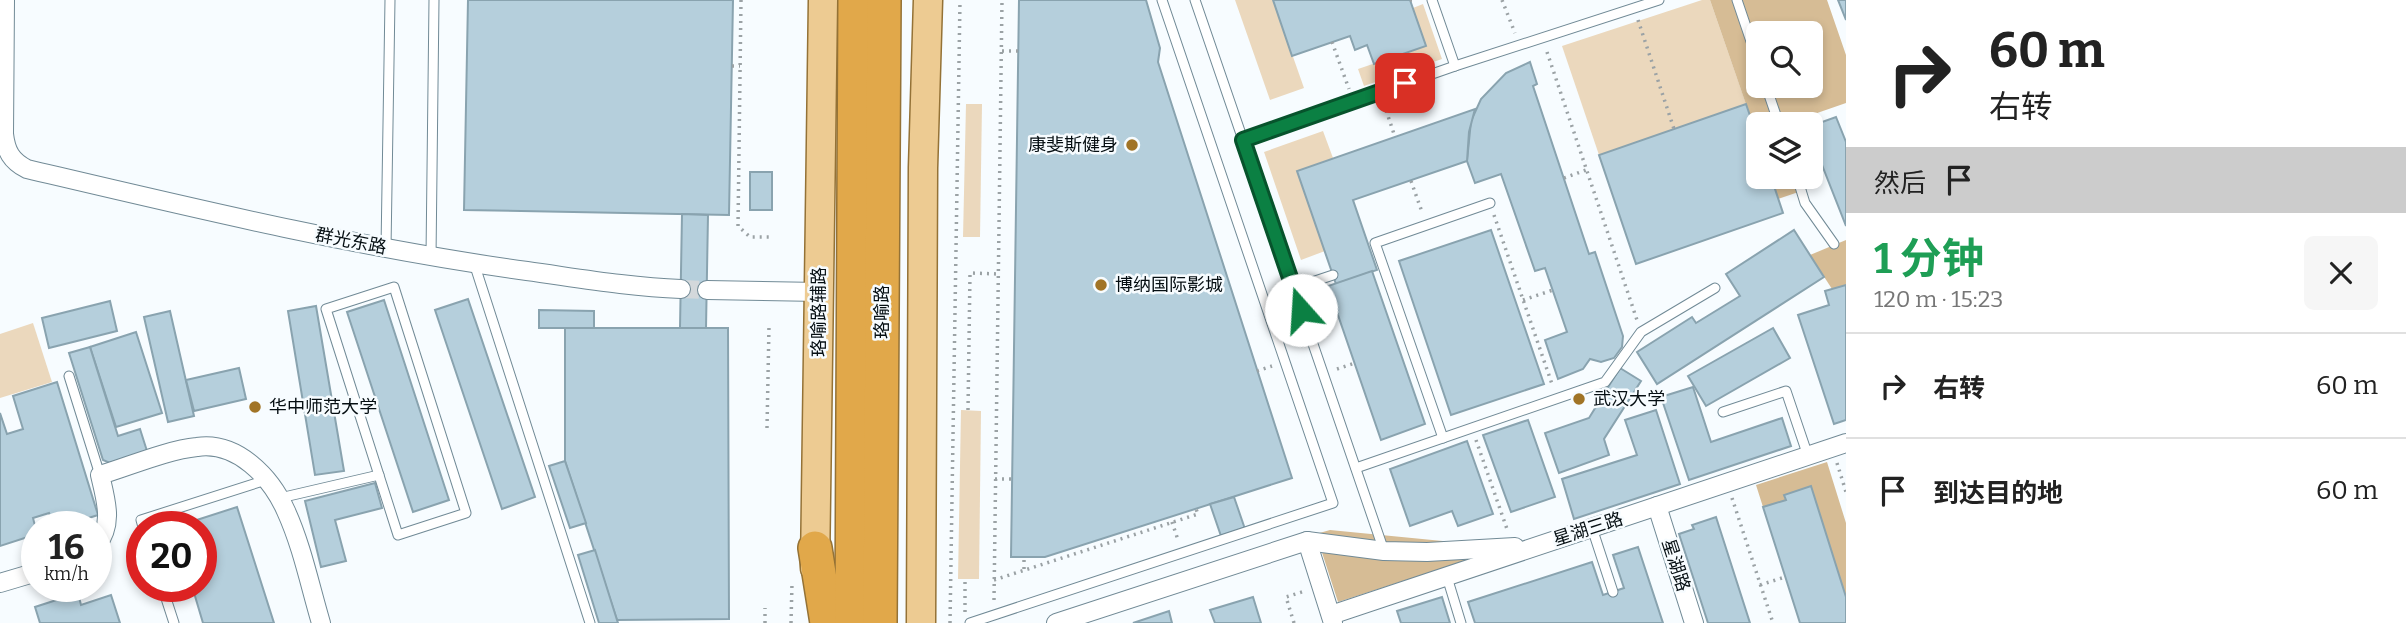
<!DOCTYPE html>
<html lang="zh">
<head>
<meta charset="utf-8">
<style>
  body { margin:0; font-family:Bitter,"Noto Sans SC",serif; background:#f6f6f6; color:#222; height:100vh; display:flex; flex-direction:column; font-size:26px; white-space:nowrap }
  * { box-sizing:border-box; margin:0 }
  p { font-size:23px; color:#767676 }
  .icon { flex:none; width:38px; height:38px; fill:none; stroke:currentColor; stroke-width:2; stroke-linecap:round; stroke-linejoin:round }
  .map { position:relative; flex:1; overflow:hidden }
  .panel { display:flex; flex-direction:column; background:#fff; width:560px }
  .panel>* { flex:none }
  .guide { background:#fff; color:#222; overflow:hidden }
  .tools { position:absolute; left:1746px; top:21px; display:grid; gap:14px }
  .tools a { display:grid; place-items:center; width:77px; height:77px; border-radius:10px; background:#fff; box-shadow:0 4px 10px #0003; font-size:35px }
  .speed { position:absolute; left:21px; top:511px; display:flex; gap:14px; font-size:35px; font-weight:700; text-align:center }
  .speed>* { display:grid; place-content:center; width:91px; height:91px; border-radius:50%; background:#fff; box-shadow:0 4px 10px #0003; line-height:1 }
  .speed small { font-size:18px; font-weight:400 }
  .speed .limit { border:10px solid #d22; background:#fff; color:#111 }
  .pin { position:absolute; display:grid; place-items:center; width:60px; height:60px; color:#fff; margin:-30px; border-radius:14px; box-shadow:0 4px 10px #0006 }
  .me { position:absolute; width:77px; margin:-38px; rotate:341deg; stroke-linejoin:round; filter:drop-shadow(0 0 5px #0008) }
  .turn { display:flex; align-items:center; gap:24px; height:147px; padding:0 28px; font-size:32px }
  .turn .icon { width:91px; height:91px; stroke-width:2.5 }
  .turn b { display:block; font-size:49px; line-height:60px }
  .then { display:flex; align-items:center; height:66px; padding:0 28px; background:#0003; gap:14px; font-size:26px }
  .round { display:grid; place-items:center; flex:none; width:74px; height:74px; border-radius:10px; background:#f6f6f6 }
  .summary { display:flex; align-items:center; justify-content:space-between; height:119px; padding:0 28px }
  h1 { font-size:42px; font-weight:700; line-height:52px; color:#1e9e55 }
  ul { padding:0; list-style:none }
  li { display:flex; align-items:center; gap:21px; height:105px; padding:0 28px; border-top:2px solid #e0e0e0 }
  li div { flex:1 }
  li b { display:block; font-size:26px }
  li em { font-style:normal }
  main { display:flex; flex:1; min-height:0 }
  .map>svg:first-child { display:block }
  .green { fill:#ebd8bd }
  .forest { fill:#d6bc95; fill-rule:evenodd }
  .building { fill:#b5cfdc; stroke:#89a3af; stroke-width:2 }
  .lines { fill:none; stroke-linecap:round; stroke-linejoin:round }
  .street-tunnel { stroke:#d3d8db; stroke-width:18; stroke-dasharray:18 9; stroke-linecap:butt }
  .lane-casing { stroke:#718a96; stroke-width:11 }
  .street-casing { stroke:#718a96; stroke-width:20 }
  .primary-casing { stroke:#947236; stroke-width:31 }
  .highway-casing { stroke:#947236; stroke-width:36 }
  .path { stroke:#9ba2a5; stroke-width:3.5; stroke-dasharray:2 5; stroke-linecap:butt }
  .lane { stroke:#fff; stroke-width:9 }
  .street { stroke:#fff; stroke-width:18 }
  .primary { stroke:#edcb92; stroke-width:28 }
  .highway { stroke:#e1a84a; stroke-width:33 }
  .route-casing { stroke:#07532c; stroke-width:18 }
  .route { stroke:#0b8043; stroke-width:12 }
  .poi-dot { fill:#a17426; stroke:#f7fcff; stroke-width:2.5 }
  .labels { text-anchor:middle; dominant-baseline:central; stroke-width:5; stroke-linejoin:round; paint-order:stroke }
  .poi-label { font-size:18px; fill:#050e12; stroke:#f7fcff; text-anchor:start }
  .street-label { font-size:18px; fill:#050e12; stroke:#f7fcff }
</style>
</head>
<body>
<main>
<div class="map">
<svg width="1846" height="623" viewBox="0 0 1846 623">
  <rect width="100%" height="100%" fill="#f7fcff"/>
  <g class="green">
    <polygon points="1235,0 1273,0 1304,88 1270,100"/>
    <polygon points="1702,0 1710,0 1746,104 1599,155 1562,46"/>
    <polygon points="1423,4 1442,59 1364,86 1358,69 1426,46 1413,8"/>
    <polygon points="966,104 982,104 980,237 963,237"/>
    <polygon points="1323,131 1333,158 1297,171 1325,251 1301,260 1264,152"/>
    <polygon points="33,323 52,382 0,398 0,334"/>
    <polygon points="961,410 981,411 979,579 958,579"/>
  </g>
  <g class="forest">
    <path d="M1710,0H1827L1846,55V103L1797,120L1798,124H1759V142ZM1759,33H1811V86H1759Z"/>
    <polygon points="1811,162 1819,185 1778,199 1771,177 1811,177"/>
    <polygon points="1846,240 1846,285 1832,289 1810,255"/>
    <polygon points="1827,462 1846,523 1846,597 1811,486 1784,495 1786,500 1763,507 1756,485"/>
    <polygon points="1330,530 1463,543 1468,560 1338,602 1316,534"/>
  </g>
  <g class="building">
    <polygon points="468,0 733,0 729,215 464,210"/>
    <polygon points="1019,0 1146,0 1160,48 1158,62 1292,478 1045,557 1011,557"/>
    <polygon points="1273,0 1410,0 1426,46 1374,64 1367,45 1355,50 1350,36 1292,56"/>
    <polygon points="1838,0 1846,0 1846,20"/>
    <polygon points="1530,62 1537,84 1533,86 1589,254 1595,252 1623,336 1622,347 1614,358 1601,362 1590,359 1583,369 1558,379 1545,340 1567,332 1545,268 1535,271 1501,174 1475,183 1467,161 1471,121 1481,99 1506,73"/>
    <polygon points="1746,104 1759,142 1759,177 1771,177 1783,213 1636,264 1599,155"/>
    <polygon points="1475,109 1469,132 1467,161 1353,200 1377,270 1336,284 1297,171"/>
    <polygon points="1836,117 1846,142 1846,226 1811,137 1811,126"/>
    <rect x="750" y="172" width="22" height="38"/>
    <polygon points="682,214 708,215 706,328 680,328"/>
    <polygon points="1491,230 1544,384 1451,415 1399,261"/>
    <polygon points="1794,230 1824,277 1657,384 1637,352 1692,317 1696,323 1740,296 1726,274"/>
    <polygon points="1372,271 1425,424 1381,440 1328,286"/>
    <polygon points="1846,285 1846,420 1834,424 1798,315 1829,305 1825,291"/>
    <polygon points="468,299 535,497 502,509 435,310"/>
    <polygon points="384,300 449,500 413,512 347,312"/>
    <polygon points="110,301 117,331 49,348 42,318"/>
    <polygon points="316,306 344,471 315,475 288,311"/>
    <polygon points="539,310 594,311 594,328 539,328"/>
    <polygon points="170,311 194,416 168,422 144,317"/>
    <polygon points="565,328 728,328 729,619 617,620 565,461"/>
    <polygon points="1773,328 1790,358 1706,406 1688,376"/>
    <polygon points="136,332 162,413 116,427 90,347"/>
    <polygon points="90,347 118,436 140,429 147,451 110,463 103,460 69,353"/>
    <polygon points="239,368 246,399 194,411 186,380"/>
    <polygon points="1620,368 1641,381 1604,439 1609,455 1559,473 1545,433 1589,418"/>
    <polygon points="57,382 98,515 60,527 54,527 49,513 33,518 37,534 0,546 0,413 7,434 23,429 13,396"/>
    <polygon points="1693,387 1711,442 1782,418 1791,446 1689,480 1661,397"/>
    <polygon points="1656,410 1680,484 1574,519 1562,479 1637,455 1625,420"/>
    <polygon points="1528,420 1555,497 1511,512 1483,435"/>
    <polygon points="1467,441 1493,514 1458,526 1452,511 1410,526 1390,469"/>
    <polygon points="565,461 586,523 570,528 549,466"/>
    <polygon points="375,483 382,508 335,520 346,561 321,567 305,501"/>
    <polygon points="1811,486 1846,597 1846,623 1800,623 1763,507 1786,500 1784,495"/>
    <polygon points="1234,497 1245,529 1221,536 1210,504"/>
    <polygon points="237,507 274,623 203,623 192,586 201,586 201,527 175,527"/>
    <polygon points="1716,517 1750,623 1708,623 1679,534 1694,529 1692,525"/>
    <polygon points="1638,547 1663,623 1475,623 1468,602 1592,562 1603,595 1624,588 1613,555"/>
    <polygon points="595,550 617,620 618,623 599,623 578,555"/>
    <polygon points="78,593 81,605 111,595 120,623 40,623 35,607"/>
    <polygon points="1253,597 1261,623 1215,623 1210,610"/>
    <polygon points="1442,597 1450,623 1401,623 1397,611"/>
    <polygon points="1169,611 1172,623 1133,623"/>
  </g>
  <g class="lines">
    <polyline class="street-tunnel" points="681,289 707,290"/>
    <g class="lane-casing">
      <g id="lane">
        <polyline points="1195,0 1384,551"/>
        <polyline points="1432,0 1455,66"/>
        <polyline points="1737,0 1759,65"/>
        <polyline points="1766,86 1779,124"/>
        <polyline points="1243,140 1455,66 1659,0"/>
        <polyline points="1797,177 1805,203 1834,244"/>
        <polyline points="386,248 390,0"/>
        <polyline points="431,257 434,0"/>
        <polyline points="474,263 590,623"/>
        <polygon points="394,287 466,513 398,535 326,309"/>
        <polyline points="1294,288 1333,275"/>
        <polyline points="69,376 100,475"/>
        <polyline points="1723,412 1786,391 1808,456"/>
        <polyline points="1443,438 1375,243 1490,203"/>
        <polyline points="1356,468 1605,382 1641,332 1715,288"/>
        <polyline points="280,498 379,475"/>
        <polyline points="143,527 141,520 266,480"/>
        <polyline points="1592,528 1613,592"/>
        <polyline points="1447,577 1461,623"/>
        <polyline points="162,586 174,623"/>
        <polyline points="970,623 1333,503 1162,0"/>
      </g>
    </g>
    <g class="street-casing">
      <g id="street">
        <path d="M5,0L4,134C6,151 11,161 27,169C193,208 358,248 527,271C578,278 629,287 681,289"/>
        <polyline points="707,290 820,292"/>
        <polyline points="1657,506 1694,623"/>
        <polyline points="1307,541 1333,623"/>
        <path d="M96,547C114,524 106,501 100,475C130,466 167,450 197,447C237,441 271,477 286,511C302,546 310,586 321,623"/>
        <polyline points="0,583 37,572"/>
        <polyline points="1331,615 1846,443"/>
        <polyline points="1056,623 1307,541 1384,551 1427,552 1515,547"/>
      </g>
    </g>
    <g class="primary-casing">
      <g id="primary">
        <polyline points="815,568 823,0"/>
        <polyline points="921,623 923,168 928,0"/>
      </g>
    </g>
    <g class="highway-casing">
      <g id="highway">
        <polyline points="815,548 827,623"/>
        <polyline points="852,623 855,0"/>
        <polyline points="880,623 884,0"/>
      </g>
    </g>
    <g class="path">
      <polyline points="741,0 738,226 750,237 770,237"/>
      <polyline points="1410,0 1412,0"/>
      <polyline points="1502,0 1515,33"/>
      <polyline points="1638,20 1674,129"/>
      <polyline points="1332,42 1349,89"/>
      <polyline points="1002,51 1018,51"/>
      <polyline points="1547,52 1637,320"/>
      <polyline points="732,66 740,66"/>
      <polyline points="1384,104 1395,137"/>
      <polyline points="1564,178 1586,170"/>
      <polyline points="1411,181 1422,212"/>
      <polyline points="1494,215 1553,387"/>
      <polyline points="1523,300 1553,290"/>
      <polyline points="1337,369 1355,363"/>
      <polyline points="1257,371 1272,366"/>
      <polyline points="968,410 970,273 998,274"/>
      <polyline points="767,428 769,326"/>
      <polyline points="1476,440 1507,529"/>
      <polyline points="1837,463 1846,492"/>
      <polyline points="995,479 1012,479"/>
      <polyline points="1732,498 1773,623"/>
      <polyline points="1172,522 1178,540"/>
      <polyline points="1024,569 1024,557"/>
      <polyline points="994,580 1198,514 1196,509"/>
      <polyline points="1760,585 1785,577"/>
      <polyline points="994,600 1002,0"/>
      <polyline points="965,612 965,579"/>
      <polyline points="765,623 765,608"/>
      <polyline points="791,623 792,583"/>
      <polyline points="950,623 960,0"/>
      <polyline points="1294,623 1286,597 1305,591"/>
    </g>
    <use href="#lane" class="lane"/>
    <use href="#street" class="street"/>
    <use href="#primary" class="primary"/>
    <use href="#highway" class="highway"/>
  </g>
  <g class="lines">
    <g class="route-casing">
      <polyline id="route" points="1301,310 1243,140 1405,83"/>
    </g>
    <use href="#route" class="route"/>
  </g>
  <g class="poi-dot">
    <circle cx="1132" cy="145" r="7"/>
    <circle cx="1101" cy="285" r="7"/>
    <circle cx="1579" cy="399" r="7"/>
    <circle cx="255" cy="407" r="7"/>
  </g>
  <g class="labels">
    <g class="poi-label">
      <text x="1118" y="145" text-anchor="end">康斐斯健身</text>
      <text x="1115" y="285">博纳国际影城</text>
      <text x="1593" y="399">武汉大学</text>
      <text x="269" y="407">华中师范大学</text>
    </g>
    <g class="street-label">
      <text transform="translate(351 241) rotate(11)">群光东路</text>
      <text transform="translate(819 312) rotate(-90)">珞喻路辅路</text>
      <text transform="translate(882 312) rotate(-90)">珞喻路</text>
      <text transform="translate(1588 529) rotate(-18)">星湖三路</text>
      <text transform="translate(1676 565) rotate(72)">星湖路</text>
    </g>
  </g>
</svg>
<div class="tools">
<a><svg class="icon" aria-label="search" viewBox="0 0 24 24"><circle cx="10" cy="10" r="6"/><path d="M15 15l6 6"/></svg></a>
<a><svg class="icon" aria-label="layers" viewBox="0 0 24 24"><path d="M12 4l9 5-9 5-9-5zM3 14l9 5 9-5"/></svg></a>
</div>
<div class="speed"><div>16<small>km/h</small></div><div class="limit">20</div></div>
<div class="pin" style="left:1405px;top:83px;background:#d93025"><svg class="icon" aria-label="arrive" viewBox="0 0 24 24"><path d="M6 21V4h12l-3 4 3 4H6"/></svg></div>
<svg class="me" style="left:1301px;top:310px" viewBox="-20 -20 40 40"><circle r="19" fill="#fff"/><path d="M0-13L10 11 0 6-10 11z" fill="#0b8043"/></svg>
</div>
<section class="panel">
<div class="guide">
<div class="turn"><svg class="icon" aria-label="right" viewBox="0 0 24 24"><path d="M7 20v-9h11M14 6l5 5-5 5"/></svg><div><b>60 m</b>右转</div></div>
<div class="then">然后<svg class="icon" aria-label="arrive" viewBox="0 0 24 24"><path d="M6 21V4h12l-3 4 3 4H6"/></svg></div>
</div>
<div class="summary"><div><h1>1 分钟</h1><p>120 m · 15:23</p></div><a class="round"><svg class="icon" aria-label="close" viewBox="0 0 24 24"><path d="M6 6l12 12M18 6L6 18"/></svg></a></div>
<ul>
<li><svg class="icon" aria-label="right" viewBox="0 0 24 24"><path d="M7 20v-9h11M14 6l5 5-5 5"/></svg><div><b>右转</b></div><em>60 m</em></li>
<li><svg class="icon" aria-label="arrive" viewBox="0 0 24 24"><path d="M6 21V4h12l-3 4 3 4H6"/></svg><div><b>到达目的地</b></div><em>60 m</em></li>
</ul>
</section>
</main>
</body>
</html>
